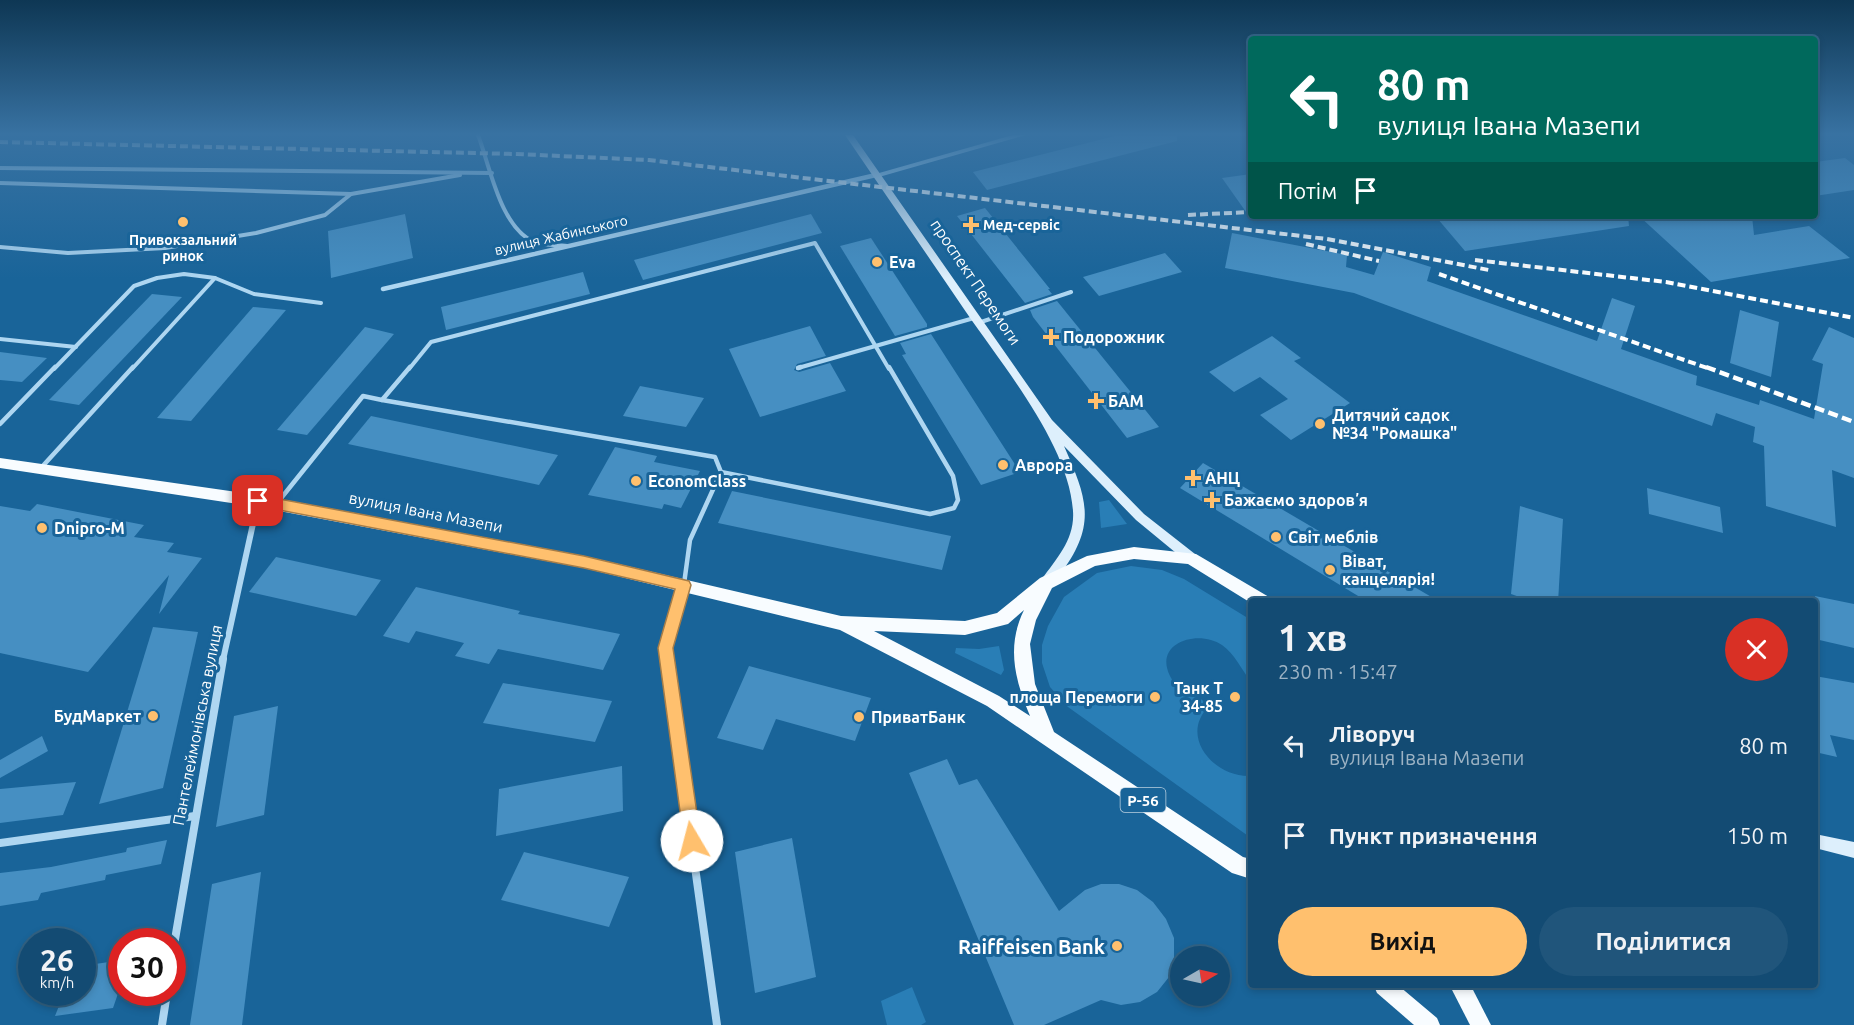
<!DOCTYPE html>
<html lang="uk">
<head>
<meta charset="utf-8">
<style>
  body { margin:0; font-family:Ubuntu,sans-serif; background:#20557b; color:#f1f3f6; height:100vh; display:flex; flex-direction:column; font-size:22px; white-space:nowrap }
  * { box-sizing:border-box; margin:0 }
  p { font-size:20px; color:#9db3c4 }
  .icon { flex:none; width:33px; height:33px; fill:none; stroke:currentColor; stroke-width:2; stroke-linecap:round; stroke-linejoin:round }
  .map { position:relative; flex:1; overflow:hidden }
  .details { position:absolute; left:1248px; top:598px; width:570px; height:390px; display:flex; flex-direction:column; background:#134b73; border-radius:6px; box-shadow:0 3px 9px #0003,0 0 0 2px #326385 }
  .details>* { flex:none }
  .guide { position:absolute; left:1248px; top:36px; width:570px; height:183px; border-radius:6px; box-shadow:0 3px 9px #0003,0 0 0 2px #326385; background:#00695c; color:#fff; overflow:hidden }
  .needle { width:39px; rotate:81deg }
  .controls { position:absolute; left:1170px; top:946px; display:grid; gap:12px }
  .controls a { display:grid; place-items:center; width:60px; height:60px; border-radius:50%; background:#134b73; box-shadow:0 3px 9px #0003,0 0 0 2px #326385; font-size:30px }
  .speed { position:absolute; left:18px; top:928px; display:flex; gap:12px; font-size:30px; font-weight:700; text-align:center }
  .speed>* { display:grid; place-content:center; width:78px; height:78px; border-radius:50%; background:#134b73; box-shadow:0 3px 9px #0003,0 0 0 2px #326385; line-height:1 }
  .speed small { font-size:15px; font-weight:400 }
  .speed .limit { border:9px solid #d22; background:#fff; color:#111 }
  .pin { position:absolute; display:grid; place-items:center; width:51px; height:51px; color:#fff; margin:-26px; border-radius:12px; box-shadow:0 3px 9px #0006 }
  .me { position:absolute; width:66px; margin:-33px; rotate:352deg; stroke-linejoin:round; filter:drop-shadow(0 0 4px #0008) }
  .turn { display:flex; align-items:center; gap:21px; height:126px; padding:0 30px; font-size:27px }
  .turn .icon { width:78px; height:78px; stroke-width:2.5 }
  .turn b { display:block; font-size:42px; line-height:51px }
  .then { display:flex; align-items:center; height:57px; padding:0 30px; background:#0003; gap:12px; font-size:22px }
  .round { display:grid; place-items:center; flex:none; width:63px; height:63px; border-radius:32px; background:#20557b }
  .summary { display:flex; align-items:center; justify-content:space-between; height:102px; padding:0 30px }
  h1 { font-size:36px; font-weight:700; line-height:45px }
  .button { display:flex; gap:12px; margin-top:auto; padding:12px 30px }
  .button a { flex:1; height:69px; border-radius:36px; background:#ffc06e; color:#111; font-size:24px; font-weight:700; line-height:69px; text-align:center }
  .button a+a { background:#20557b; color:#f1f3f6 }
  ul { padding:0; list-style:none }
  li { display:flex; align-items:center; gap:18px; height:90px; padding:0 30px }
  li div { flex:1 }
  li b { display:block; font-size:22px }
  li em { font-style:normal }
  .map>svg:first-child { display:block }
  .green { fill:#297eb6 }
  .building { fill:#468fc2 }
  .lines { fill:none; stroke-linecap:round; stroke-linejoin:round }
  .service-far1 { stroke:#aed6f1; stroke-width:4 }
  .service { stroke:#aed6f1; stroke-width:4.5 }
  .minor-far2 { stroke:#aed6f1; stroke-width:4.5 }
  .minor-far1 { stroke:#aed6f1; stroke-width:6 }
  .minor { stroke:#aed6f1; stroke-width:8 }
  .tertiary { fill:#aed6f1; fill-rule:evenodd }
  .secondary { fill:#ddeffc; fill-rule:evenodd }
  .primary { fill:#f8fcff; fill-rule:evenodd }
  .rail-far1 { stroke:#fff; stroke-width:4; stroke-dasharray:8 4; stroke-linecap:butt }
  .rail { stroke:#fff; stroke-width:4.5; stroke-dasharray:10 4.5; stroke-linecap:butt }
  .route { fill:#ffc06e; stroke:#a67d48; stroke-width:1.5 }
  .poi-dot { fill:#ffc06e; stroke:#196499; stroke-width:2 }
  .labels { text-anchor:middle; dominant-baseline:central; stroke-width:6; stroke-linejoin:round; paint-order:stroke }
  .far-poi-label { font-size:14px; font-weight:bold; fill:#fff; stroke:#196499; text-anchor:start }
  .far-street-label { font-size:14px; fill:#fff; stroke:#196499 }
  .shield { fill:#196499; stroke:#bad0e0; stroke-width:1.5 }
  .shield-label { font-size:15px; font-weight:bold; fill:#fff }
  .poi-label { font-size:16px; font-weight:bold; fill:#fff; stroke:#196499; text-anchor:start }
  .street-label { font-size:16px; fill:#fff; stroke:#196499 }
  .near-poi-label { font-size:20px; font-weight:bold; fill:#fff; stroke:#196499; text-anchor:end }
</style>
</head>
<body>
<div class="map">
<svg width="1854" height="1025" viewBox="0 0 1854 1025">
  <rect width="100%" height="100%" fill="#196499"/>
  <g class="green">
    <polygon points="1109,500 1127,524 1101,528 1099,502"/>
    <path d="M1131,566L1162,570L1184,579L1251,620V682C1242,670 1234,653 1222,645C1199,629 1153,642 1170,676C1179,694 1198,693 1209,706C1178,737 1215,778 1251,776V838L1068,707L1050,687L1042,663V645L1048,626L1064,597L1097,573Z"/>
    <polygon points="999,646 1004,670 1001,675 955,653 956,648 979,649"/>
    <polygon points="912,987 926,1022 921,1025 887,1025 881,1001"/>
  </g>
  <g class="building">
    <polygon points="1119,135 1177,135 1177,141 987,190 973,172"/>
    <polygon points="1845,158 1854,165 1854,190 1815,196 1815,162"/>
    <polygon points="1251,174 1251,219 1222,178"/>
    <polygon points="985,208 1050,289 1048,289 1052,294 1025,303 957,216"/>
    <polygon points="405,214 413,258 331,278 328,231"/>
    <polygon points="811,214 822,233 643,280 634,260"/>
    <polygon points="1453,216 1628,216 1629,226 1465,251 1437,218"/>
    <polygon points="1639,216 1752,216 1754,235 1809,226 1850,258 1711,282"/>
    <polygon points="1232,233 1347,255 1346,267 1374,275 1383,252 1431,267 1427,281 1597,341 1612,298 1635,306 1621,349 1697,376 1696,385 1759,405 1760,400 1814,419 1823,364 1812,360 1829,327 1854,338 1854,478 1832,470 1836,527 1766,506 1764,446 1753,442 1755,427 1716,413 1712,426 1354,293 1225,268"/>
    <polygon points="871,238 927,324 927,327 895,336 840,246"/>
    <polygon points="1165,253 1182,272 1099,296 1083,277"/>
    <polygon points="583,272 590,294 446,330 441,307"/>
    <polygon points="152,294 182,297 79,405 49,400"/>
    <polygon points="1057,301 1159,427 1127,438 1033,317 1030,310"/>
    <polygon points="253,307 286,310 191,421 157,418"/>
    <polygon points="1740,310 1779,322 1771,377 1730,363"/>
    <polygon points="810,326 826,356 797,364 794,370 799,372 830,363 846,391 760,417 729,349"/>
    <polygon points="365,327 394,334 307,435 277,430"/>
    <polygon points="931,334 1020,472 981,485 902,355 906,354 900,343"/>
    <polygon points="1272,336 1301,358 1294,361 1350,403 1291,440 1260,415 1288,399 1260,377 1234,392 1209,372"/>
    <polygon points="0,352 47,358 22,382 0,380"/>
    <polygon points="640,386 704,398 686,427 623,416"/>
    <polygon points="371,416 558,455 539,485 348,444"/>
    <polygon points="615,447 657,456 654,462 700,471 681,508 664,504 662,509 588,495"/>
    <polygon points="1203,463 1440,602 1368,602 1180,488"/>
    <polygon points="1647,488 1720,507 1723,533 1649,514"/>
    <polygon points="732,491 951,536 942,570 718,523"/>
    <polygon points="37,504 144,525 134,537 174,543 167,552 202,558 159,614 169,575 88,672 0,653 0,506 30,511"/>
    <polygon points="1520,506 1563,519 1558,602 1534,602 1511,594"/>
    <polygon points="276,557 381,580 356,616 249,592"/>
    <polygon points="416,587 520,611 518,614 620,634 603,670 498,649 489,664 455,656 464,643 416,631 409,643 383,636"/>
    <polygon points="1815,596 1854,604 1854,648 1815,639"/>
    <polygon points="153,627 198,632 163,788 99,804"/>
    <polygon points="749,666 871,698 855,741 776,719 763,750 717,738"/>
    <polygon points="1815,676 1854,683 1854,740 1830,735 1837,757 1815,752 1815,699 1818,698"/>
    <polygon points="503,683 594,698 612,701 595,742 483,723"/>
    <polygon points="278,706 264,815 216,827 234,716"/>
    <polygon points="42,736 48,751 0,778 0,760"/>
    <polygon points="947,759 959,785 977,779 1059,911 1085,890 1101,884 1119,884 1137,890 1153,902 1166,919 1174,938 1174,958 1169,977 1157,992 1140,1002 1121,1005 1101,1000 1044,1025 1014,1025 909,773"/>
    <polygon points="622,766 623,811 496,836 499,789"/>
    <polygon points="76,782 63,815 0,823 0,789"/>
    <polygon points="792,838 816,977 755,993 735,852"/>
    <polygon points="167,840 161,864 106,875 105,880 41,893 38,900 0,906 0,873 51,867 126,852 127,848"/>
    <polygon points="524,852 629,877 609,927 501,900"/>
    <polygon points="261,872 242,1025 190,1025 212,884"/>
    <polygon points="122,960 122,982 113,1008 55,1016 64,993 82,993 82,966"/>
  </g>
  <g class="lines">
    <g class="service-far1">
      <path d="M478,135C490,166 500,227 534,242C544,246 557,244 567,246"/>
      <polyline points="0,168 492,173"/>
      <polyline points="0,183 351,194 460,175"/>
      <polyline points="0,247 68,253 165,248 256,233 325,215 351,194"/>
      <polyline points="978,323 1071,292"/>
      <polyline points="0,339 76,347"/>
      <polyline points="798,368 974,318"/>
      <polyline points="54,369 134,286 157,278 184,274 215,278 254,294 321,303"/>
      <polyline points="132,369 215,278"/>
      <polyline points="409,369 431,342 815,243 889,369"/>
    </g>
    <g class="service">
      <polyline points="410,367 382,400 715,457 721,472"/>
      <polyline points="798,368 801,367"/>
      <polyline points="0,424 55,367"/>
      <polyline points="40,469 133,367"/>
      <polyline points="721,472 930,514 954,508 958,500 953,476 889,367"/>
      <polyline points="278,502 363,396 382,400"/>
      <polyline points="684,584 690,540 721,472"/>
    </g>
    <polyline class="minor-far2" points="383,289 876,175"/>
    <g class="minor-far1">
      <polyline points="223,660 258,501"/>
      <polyline points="667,660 665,648 684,585"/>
    </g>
    <g class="minor">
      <polyline points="666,659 717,1025"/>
      <polyline points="0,843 195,816"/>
      <polyline points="172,957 223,659"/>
      <polyline points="162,1025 167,993"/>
    </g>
    <polygon class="tertiary" points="1013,135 1026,135 879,177 873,177 872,175"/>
    <g class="secondary">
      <path d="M845,135H853L1052,420L1144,514L1195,554L1197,558L1195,562H1187L1136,520L1064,446C1088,500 1097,526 1059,576C1054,582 1051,590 1042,587L1040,583L1042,579C1057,558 1075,539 1073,511C1069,445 1003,366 966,312C926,253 885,194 845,135Z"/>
      <polygon points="1815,834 1854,842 1854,858 1815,848"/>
    </g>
    <g class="primary">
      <path d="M0,458L258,495L584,556L841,616L965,621L997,613L1040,578L1087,556L1134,547L1196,554L1269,597L1271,602L1251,603L1188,564L1134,559L1095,566L1052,588L1036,620L1030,644L1035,684L1054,732L1243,857L1251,859V879L1232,873L987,706L840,630L584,568L258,507L0,468ZM1024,610C1006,647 1015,680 1030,716L999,696L874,631L965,635L1008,624Z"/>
      <polygon points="1374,986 1399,986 1437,1018 1440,1025 1414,1025 1377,993"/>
      <polygon points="1450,986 1471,986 1491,1025 1470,1025"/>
    </g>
    <g class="rail-far1">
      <polyline points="0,142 517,154 649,160 1327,239 1489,270"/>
      <polyline points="1188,215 1251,212"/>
      <polyline points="1306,244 1379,261"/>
      <polyline points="1475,260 1666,282 1854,318"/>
      <polyline points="1439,274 1710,369"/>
    </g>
    <polyline class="rail" points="1706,367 1854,422"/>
  </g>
  <linearGradient id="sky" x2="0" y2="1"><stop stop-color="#0e3754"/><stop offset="0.48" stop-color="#3872a2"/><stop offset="1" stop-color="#3872a2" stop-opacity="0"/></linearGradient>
  <rect width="1854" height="279" fill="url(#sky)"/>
  <polygon class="route" points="258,495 584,556 689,581 691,585 673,648 701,841 698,847 692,849 686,847 684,841 658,648 675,589 584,568 258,506 252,501"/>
  <g class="poi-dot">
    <circle cx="183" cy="222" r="6"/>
    <path d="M968 216h6v6h6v6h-6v6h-6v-6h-6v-6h6z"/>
    <circle cx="877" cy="262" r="6"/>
    <path d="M1048 328h6v6h6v6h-6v6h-6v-6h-6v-6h6z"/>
    <path d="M1093 392h6v6h6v6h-6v6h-6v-6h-6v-6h6z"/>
    <circle cx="1320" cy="424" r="6"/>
    <circle cx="1003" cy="465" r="6"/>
    <path d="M1190 469h6v6h6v6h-6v6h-6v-6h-6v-6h6z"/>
    <circle cx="636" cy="481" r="6"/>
    <path d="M1209 491h6v6h6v6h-6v6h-6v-6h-6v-6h6z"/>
    <circle cx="42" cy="528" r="6"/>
    <circle cx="1276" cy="537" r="6"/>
    <circle cx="1330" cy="570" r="6"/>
    <circle cx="1155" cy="697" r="6"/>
    <circle cx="1235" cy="697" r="6"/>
    <circle cx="153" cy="716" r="6"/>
    <circle cx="859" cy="717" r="6"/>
    <circle cx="1117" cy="946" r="6"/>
  </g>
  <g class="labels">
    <g class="far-poi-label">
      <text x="983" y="225">Мед-сервіс</text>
      <text x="183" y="240" text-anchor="middle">Привокзальний<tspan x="183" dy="16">ринок</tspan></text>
    </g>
    <g class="far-street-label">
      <text transform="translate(561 235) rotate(-13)">вулиця Жабинського</text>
    </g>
    <rect class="shield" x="1120.5" y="788" width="45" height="24" rx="4.5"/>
    <g class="shield-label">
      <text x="1143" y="800">Р-56</text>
    </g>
    <g class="poi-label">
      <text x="889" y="262">Eva</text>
      <text x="1063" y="337">Подорожник</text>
      <text x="1108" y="401">БАМ</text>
      <text x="1332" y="415">Дитячий садок<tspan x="1332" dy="18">№34 "Ромашка"</tspan></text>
      <text x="1015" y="465">Аврора</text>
      <text x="1205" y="478">АНЦ</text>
      <text x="648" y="481">EconomClass</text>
      <text x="1224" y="500">Бажаємо здоровʼя</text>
      <text x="54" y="528">Dnipro-M</text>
      <text x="1288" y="537">Світ меблів</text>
      <text x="1342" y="561">Віват,<tspan x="1342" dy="18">канцелярія!</tspan></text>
      <text x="1223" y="688" text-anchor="end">Танк Т<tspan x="1223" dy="18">34-85</tspan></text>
      <text x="1143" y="697" text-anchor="end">площа Перемоги</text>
      <text x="141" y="716" text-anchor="end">БудМаркет</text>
      <text x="871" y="717">ПриватБанк</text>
    </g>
    <g class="street-label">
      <text transform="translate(976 282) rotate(56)">проспект Перемоги</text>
      <text transform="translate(426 512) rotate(11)">вулиця Івана Мазепи</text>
      <text transform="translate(197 725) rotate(-79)">Пантелеймонівська вулиця</text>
    </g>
    <g class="near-poi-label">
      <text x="1105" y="946">Raiffeisen Bank</text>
    </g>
  </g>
</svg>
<div class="controls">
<a><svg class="needle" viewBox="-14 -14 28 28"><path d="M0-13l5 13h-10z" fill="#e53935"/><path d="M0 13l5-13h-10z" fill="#9db3c4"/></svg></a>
</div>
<div class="speed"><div>26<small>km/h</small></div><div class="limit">30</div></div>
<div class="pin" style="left:258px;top:501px;background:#d93025"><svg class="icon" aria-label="arrive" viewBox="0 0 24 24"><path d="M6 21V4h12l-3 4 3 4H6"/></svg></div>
<svg class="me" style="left:692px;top:841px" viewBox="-20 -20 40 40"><circle r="19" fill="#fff"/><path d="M0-13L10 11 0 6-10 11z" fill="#ffc06e"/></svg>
<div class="guide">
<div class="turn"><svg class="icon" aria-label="left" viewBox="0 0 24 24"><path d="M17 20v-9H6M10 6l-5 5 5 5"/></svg><div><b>80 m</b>вулиця Івана Мазепи</div></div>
<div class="then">Потім<svg class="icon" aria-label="arrive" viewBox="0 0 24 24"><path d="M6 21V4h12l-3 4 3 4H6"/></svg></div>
</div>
<section class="details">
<div class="summary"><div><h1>1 хв</h1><p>230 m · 15:47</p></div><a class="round" style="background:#d93025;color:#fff"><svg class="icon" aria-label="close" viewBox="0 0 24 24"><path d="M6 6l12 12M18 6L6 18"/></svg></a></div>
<ul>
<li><svg class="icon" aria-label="left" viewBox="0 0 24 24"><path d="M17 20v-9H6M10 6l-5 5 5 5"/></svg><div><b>Ліворуч</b><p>вулиця Івана Мазепи</p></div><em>80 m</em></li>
<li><svg class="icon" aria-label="arrive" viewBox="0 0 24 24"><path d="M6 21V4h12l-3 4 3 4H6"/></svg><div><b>Пункт призначення</b></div><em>150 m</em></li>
</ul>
<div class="button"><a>Вихід</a><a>Поділитися</a></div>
</section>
</div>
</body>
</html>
